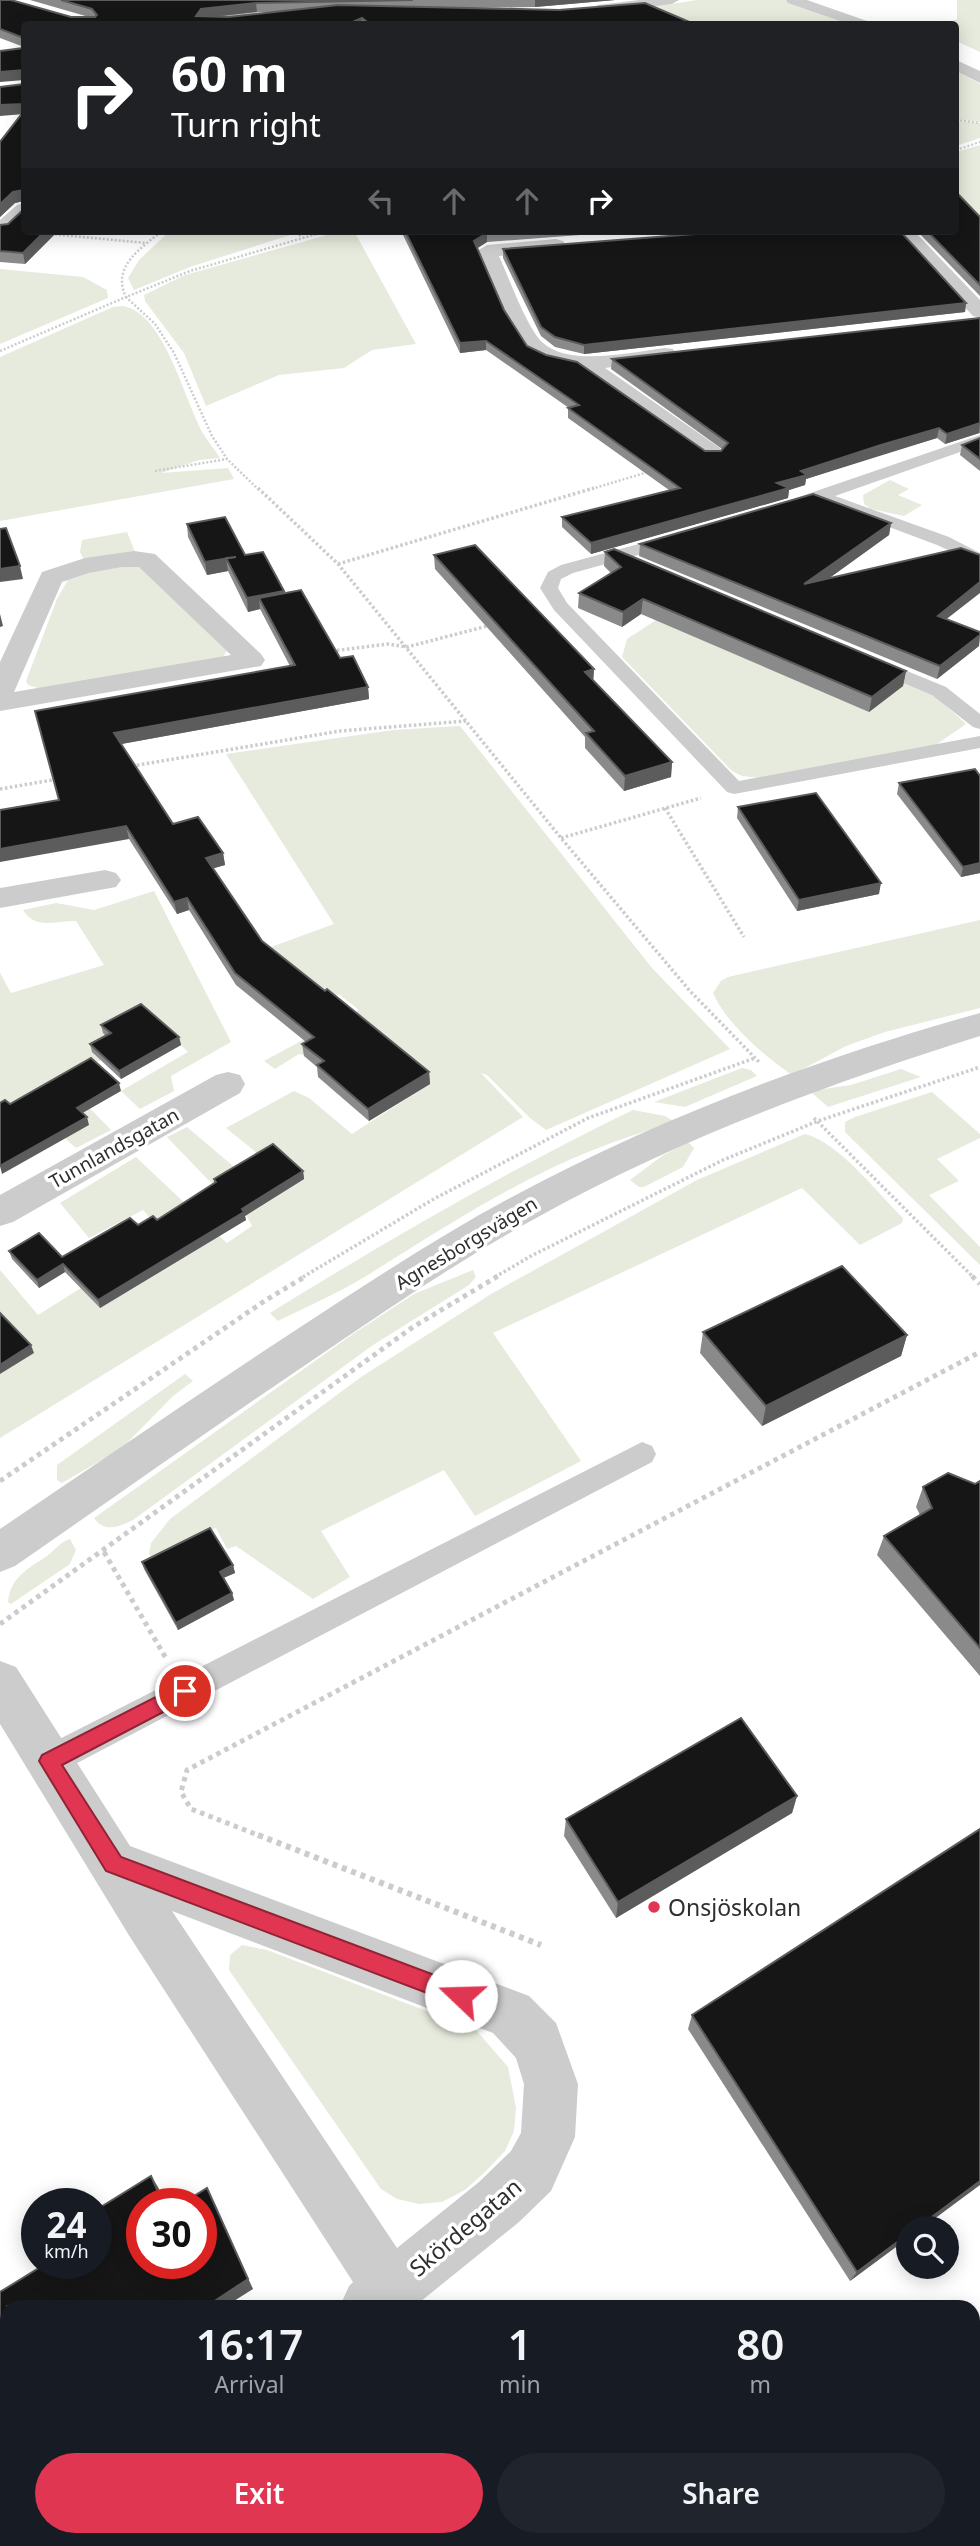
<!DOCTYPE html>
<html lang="en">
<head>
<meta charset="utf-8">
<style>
  body { margin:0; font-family:"Noto Sans",sans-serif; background:#20242c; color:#f1f3f6; height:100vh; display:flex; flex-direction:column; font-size:26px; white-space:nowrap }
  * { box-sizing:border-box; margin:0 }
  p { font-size:23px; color:#9ea1a6 }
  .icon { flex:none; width:38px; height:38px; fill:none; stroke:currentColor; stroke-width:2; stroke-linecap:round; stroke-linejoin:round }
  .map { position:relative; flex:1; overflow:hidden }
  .sheet { position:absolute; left:0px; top:2300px; width:980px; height:247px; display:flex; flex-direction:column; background:#171b24; border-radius:21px 21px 0 0; box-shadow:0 4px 18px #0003 }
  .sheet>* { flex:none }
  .guide { position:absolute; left:21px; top:21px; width:938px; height:214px; border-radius:7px; box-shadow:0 4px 18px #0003; background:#202124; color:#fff; overflow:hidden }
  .buttons { position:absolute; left:896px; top:2216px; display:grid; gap:14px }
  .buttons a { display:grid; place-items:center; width:63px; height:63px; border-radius:50%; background:#171b24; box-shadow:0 4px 18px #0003; font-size:35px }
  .speed { position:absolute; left:21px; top:2188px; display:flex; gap:14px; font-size:35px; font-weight:700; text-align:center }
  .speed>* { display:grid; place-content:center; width:91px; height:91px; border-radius:50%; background:#171b24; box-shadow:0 4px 18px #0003; line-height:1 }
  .speed small { font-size:18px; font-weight:400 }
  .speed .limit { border:10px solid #d22; background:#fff; color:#111 }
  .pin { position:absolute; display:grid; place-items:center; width:60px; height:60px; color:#fff; margin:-30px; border:4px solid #fff; border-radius:50%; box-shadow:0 2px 7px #0007 }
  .me { position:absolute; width:77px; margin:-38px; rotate:291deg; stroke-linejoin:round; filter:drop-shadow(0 0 5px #0008) }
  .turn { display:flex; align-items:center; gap:24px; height:147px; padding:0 35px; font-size:32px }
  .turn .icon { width:91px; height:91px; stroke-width:2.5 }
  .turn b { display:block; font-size:49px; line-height:60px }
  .lanes { display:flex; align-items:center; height:66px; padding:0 35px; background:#0003; justify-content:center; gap:35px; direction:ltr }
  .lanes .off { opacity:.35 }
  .eta { display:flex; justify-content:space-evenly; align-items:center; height:119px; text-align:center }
  .eta b { font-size:42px; font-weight:600; line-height:49px }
  .action { display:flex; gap:14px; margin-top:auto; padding:14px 35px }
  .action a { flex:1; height:80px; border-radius:42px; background:#e13652; color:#fff; font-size:28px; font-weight:600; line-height:80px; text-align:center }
  .action a+a { background:#20242c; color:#f1f3f6 }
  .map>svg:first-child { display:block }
  .green { fill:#e6ebdd }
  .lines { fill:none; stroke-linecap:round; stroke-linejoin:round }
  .path-far4 { stroke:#ccc; stroke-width:2; stroke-dasharray:2 2; stroke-linecap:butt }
  .path-far3 { stroke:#ccc; stroke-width:2.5; stroke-dasharray:2 2; stroke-linecap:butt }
  .path-far2 { stroke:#ccc; stroke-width:3.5; stroke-dasharray:2.5 2.5; stroke-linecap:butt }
  .path-far1 { stroke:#ccc; stroke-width:5; stroke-dasharray:4.5 4.5; stroke-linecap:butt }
  .path { stroke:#ccc; stroke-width:6; stroke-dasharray:5 5; stroke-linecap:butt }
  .service { fill:#ccc; fill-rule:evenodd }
  .minor { fill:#ccc; fill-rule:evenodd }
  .tertiary { fill:#ccc; fill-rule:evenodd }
  .wall { fill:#8a8a8a; fill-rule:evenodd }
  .shaded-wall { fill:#5c5c5c }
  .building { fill:#161616; stroke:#5c5c5c; stroke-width:2 }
  .route { fill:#e13652; stroke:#922335; stroke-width:2 }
  .poi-dot { fill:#e13652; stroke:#fff; stroke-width:2.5 }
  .labels { text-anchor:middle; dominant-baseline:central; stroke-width:7; stroke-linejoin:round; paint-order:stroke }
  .street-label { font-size:19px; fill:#2f2f2f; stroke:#fff }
  .near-poi-label { font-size:23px; fill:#2f2f2f; stroke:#fff; text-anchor:start }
  .near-street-label { font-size:23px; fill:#2f2f2f; stroke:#fff }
</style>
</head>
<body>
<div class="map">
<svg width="980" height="2546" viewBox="0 0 980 2546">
  <rect width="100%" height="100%" fill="#fff"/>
  <g class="green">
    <polygon points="697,0 785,0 854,24 615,24 622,12"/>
    <polygon points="957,0 980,0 980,52 956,41 956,24 927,24 945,24 957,19"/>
    <polygon points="956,71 980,84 980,122 956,120"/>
    <polygon points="956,121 980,123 980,138 956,146"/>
    <polygon points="980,145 980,231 956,216 956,152"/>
    <polygon points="170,231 303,231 190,267 134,290 128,278 139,260"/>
    <polygon points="341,231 354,231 416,344 372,350 344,368 279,375 206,406 184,353 145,301 144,295 185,275"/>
    <polygon points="0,269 83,277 107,290 108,298 0,344"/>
    <path d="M123,306C165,313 185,403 204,435C209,443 215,450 220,458L199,460L161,473L228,468L234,479L0,521V357L113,307Z"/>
    <polygon points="890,480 909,489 898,495 922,505 904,516 871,509 864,504 863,495"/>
    <polygon points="127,532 135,552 84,560 80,552 82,540"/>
    <polygon points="132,565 140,566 227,651 222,658 41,689 28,685 26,681 57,599 68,580 92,572"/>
    <polygon points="693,596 932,693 966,724 930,749 760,778 742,776 732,771 622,657 627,639"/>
    <polygon points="460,726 652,968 730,1049 546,1130 530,1118 487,1075 481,1073 523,1117 0,1438 0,1374 33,1352 0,1322 0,1270 38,1315 81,1288 100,1308 155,1224 143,1210 89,1238 60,1203 136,1157 227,1243 252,1226 246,1215 304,1179 263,1158 226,1128 294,1091 309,1098 352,1134 429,1084 299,1054 275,1069 264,1061 359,1010 340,995 313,992 260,951 334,924 226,754 393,730"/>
    <path d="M154,891L231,1042L171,1076L174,1091L140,1109L121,1091L188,1052L181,1045L113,1041L93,1052L101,1060L63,1081L111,1130L76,1148L65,1138L0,1112V973L11,993L104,965L76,921C54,921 36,930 23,910L56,903L94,910Z"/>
    <path d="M980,920V1008L885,1032L846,1046L792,1075C765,1057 725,1022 713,993L721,981L728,977Z"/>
    <polygon points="742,1068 751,1070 757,1076 685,1107 654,1102"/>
    <polygon points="901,1069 921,1077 828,1107 810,1091 851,1085"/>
    <polygon points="932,1092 980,1134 980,1138 937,1159 959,1181 929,1195 980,1247 980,1265 845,1132 845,1122 855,1117"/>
    <path d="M633,1110L665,1116L677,1123C557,1152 466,1214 363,1278C336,1294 306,1307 278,1321L270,1313C388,1240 507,1171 633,1110Z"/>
    <polygon points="187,1127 240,1172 215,1187 167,1137"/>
    <path d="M805,1134C839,1142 878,1194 903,1218L902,1223L860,1245L802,1188L493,1333L581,1461L475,1516L444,1470L321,1531L350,1577L313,1599L236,1546L227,1549L216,1528L152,1558L149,1554L151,1543L170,1519L361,1377L491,1294L697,1180Z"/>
    <polygon points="688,1142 694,1148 683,1167 644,1187 639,1187 630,1180 662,1156"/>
    <path d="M473,1270L476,1277L469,1285L373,1345L133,1520C119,1527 104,1533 94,1518L353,1334L414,1294Z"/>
    <polygon points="185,1374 193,1381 173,1396 122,1448 62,1483 57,1480 57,1465"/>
    <path d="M70,1539L76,1550L70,1564L11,1604L8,1602C11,1576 28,1569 47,1556C55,1550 60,1542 70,1539Z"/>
    <polygon points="242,1945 267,1950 476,2030 508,2067 516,2108 514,2131 505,2151 486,2171 465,2190 442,2202 419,2204 397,2199 381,2189 229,1970 230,1955"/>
  </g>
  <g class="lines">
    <g class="path-far4">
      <polyline points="956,120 980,123"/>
      <polyline points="956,150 980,142"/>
    </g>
    <g class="path-far3">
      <polyline points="292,231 303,237"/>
      <polyline points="51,234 146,243"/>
      <path d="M0,351L126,297C111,267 141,248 162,231"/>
      <polyline points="155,471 227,459"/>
      <polyline points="259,490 227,459 212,436 174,353 155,324 126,297 190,271 327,231"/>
      <polyline points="588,490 648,472"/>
    </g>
    <g class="path-far2">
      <polyline points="258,488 338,564 561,838 690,991 759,1062"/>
      <polyline points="338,564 594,488"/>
      <polyline points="332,651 388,644 407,647 491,625"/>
      <polyline points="132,766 340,731 466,721"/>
      <polyline points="0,789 58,779"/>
      <polyline points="665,808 744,937"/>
      <polyline points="561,838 701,798"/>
      <polyline points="814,1118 973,1277"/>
      <polyline points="303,1277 432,1200 588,1118 755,1058"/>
      <polyline points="495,1277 531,1256 723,1160 818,1121 980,1067"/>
    </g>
    <g class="path-far1">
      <polyline points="972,1276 980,1284"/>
      <polyline points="0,1481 266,1300 306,1276"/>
      <polyline points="104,1552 167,1660"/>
      <polyline points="0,1624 413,1327 498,1276"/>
      <polyline points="263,1837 191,1809 181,1792 187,1770 980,1352"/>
    </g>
    <polyline class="path" points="258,1835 541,1945"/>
    <g class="service">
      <polygon points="980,435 980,445 835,496 949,537 980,553 980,565 937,545 820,501 787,512 779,507 781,503"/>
      <polygon points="672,535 680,540 678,544 573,573 561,579 558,588 567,603 739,781 980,736 980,748 734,794 727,792 554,610 540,588 548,572 561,565"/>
      <polygon points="873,657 946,687 980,714 980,729 973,727 932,695 866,667 864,663"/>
      <polygon points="642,1442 652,1446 656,1454 652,1462 60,1772 49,1776 38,1772 33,1761 38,1750"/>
    </g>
    <g class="minor">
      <polygon points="639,0 679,0 672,4 598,15 590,10 598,5"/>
      <polygon points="314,2 321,6 319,9 225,24 199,24 202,21 251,9"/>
      <polygon points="24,203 24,218 8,233 0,234 0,220 17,205"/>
      <polygon points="893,231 914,231 980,300 980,318 973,316"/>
      <path d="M556,239L563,241L566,245L563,249L499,256C509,278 527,328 543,343C570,367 632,352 665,348L673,349L676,354L673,359L605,368L720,448L724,453L720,458H704L578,368L539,360L527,352L506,316L477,251L487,245Z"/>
      <path d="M134,551L155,554L261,654L265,660L261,666L0,711V662L42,572L85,558ZM122,567H139L231,655L14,692L62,582L89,573Z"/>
      <polygon points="105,870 116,873 121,880 116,887 0,908 0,888"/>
      <polygon points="228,1072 240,1075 245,1084 240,1093 13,1222 0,1226 0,1195 216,1075"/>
      <path d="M0,1661L16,1667L130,1846L529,1996L556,2023L578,2084L575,2137L551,2191L519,2222L415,2306H340L349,2286L353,2282L130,1937L0,1724ZM172,1911L493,2033L516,2058L524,2084L521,2133L511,2151L479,2182L397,2248Z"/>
      <polygon points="37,2539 105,2539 102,2546 34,2546"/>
    </g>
    <g class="tertiary">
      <polygon points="786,0 807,0 867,21 870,24 849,24 788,3"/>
      <polygon points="956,60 980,71 980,83 956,71"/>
      <path d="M980,1013V1036C828,1084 678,1139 538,1217C465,1257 395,1304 326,1351C222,1421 119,1494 15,1566L0,1572V1529C101,1461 201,1392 302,1326C371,1281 439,1236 512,1197C659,1118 819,1058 980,1013Z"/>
    </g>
  </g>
  <g class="wall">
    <path d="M0,0L71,17H89L30,0H615L535,7L472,8L694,24H24V47L0,38ZM257,12H276L228,17H216Z"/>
    <polygon points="24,84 24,231 58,231 25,264 0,262 0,225 8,224 24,209 24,201 15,203 0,217 0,142 22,114"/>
    <polygon points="980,217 980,296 917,231 956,231"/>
    <polygon points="403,231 632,231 487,242 478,248 504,310 527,346 705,451 721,451 722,449 611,369 612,359 980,318 980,433 945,444 937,438 880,455 806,479 805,485 789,490 788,498 591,554 562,527 562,517 669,490 568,418 568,408 569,408 486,350 460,353 403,235"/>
    <polygon points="503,249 966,303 965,312 584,354 555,347 541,336 503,258"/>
    <polygon points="980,438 980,471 960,455 962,445"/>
    <polygon points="891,523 889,535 828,579 946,619 980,632 979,646 937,679 639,556 640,544"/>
    <polygon points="187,524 245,555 284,591 284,593 340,658 368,687 369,699 121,744 173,824 223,853 225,865 213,868 262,941 429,1072 430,1084 369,1121 318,1077 317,1067 304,1056 302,1044 306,1042 236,985 189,910 177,914 129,839 59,800 38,723 290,666 260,609 248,612 228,571 207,575 188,537"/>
    <polygon points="605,552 906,671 903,686 869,712 641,614 622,627 578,608 579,593 611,573 604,566"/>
    <polygon points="434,555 594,669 593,680 672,762 671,777 624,791 585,748 585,737 435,569"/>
    <polygon points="980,776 980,873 961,877 897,794 899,783"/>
    <polygon points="738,807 879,894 797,911 737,818"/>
    <polygon points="101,1025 179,1037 181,1045 121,1079 92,1052 90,1044 106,1036 103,1033"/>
    <polygon points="303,1171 304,1179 245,1216 246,1220 100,1308 65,1272 39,1288 12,1259 9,1251 62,1257 138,1225 157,1220 214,1183 214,1179"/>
    <polygon points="703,1332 907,1335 901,1356 762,1426 700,1353"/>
    <polygon points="980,1481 980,1676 877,1555 884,1536 920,1515 916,1507 923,1487 975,1484"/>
    <polygon points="142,1562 233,1565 235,1573 223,1578 232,1593 234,1600 178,1630 144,1569"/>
    <polygon points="797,1796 792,1813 616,1918 564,1836 566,1819"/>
    <polygon points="692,2015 908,2228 908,2238 850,2281 688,2029"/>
  </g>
  <g class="shaded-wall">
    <polygon points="535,0 615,0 535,7"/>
    <polygon points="256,3 257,12 202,18 196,16 201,9"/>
    <polygon points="362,18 362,24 348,24"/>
    <polygon points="24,70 24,80 0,82 0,72"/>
    <polygon points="24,104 24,114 0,116 0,105"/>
    <polygon points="24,190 24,201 15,203 0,217 0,204 13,192"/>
    <polygon points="45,231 58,231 25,264 23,253"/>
    <polygon points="487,233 487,242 474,250 474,241"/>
    <polygon points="966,303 965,312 584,354 584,345"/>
    <polygon points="486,341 486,350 460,353 460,343"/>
    <polygon points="980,423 979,433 945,444 947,434"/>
    <polygon points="939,428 937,438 806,479 805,485 789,490 788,498 591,554 591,543 777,483 801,471"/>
    <polygon points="891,523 889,535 803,597 804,584"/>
    <polygon points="236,557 226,558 228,571 207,575 205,562"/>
    <polygon points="20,566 23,579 0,582 0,569"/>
    <polygon points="980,582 980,593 935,628 938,616"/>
    <polygon points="284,591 285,604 259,598 260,609 248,612 247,598"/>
    <polygon points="643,599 641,614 622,627 623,612"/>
    <polygon points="0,614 3,626 0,627"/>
    <polygon points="980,635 979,646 937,679 940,666"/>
    <polygon points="594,669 593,684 585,672"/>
    <polygon points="906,671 903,686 869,712 872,697"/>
    <polygon points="368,687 369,699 116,745 114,733"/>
    <polygon points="672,762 671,777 624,791 625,776"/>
    <polygon points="126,826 129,839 0,862 0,849"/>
    <polygon points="223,853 225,865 208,870 206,858"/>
    <polygon points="980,863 980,873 961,877 963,867"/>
    <polygon points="881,883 879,894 797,911 799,900"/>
    <polygon points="187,898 189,910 177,914 174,902"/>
    <polygon points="179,1037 181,1045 121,1079 119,1071"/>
    <polygon points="429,1072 430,1084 369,1121 368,1109"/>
    <polygon points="119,1083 121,1091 79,1115 77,1108"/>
    <polygon points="87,1117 89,1125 2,1174 0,1166"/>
    <polygon points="303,1171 304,1179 245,1216 246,1220 100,1308 98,1300"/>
    <polygon points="63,1264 65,1272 39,1288 37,1280"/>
    <polygon points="907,1335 901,1356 762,1426 766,1406"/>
    <polygon points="31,1345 34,1353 0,1374 0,1365"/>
    <polygon points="233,1565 235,1573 221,1579 220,1572"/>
    <polygon points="232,1593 234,1600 178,1630 176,1623"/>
    <polygon points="797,1796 792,1813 616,1918 618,1902"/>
    <polygon points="151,2176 158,2187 165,2203 163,2203"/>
    <polygon points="980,2181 980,2185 922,2228 917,2228"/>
    <polygon points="207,2188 253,2289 226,2306 207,2306"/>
    <polygon points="908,2234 908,2238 850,2281 857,2272"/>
    <polygon points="7,2402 7,2415 0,2420 0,2406"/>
    <polygon points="0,2464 7,2483 0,2488"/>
  </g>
  <g class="building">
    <polygon points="0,0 11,0 71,17 95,17 97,15 92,9 61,0 413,0 256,3 201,9 196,16 228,17 338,5 559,10 645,3 694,24 370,24 362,18 348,24 24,24 24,38 0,29"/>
    <polygon points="24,48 24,104 0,105 0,87 24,84 24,70 0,72 0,51"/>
    <polygon points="24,111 24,231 45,231 23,253 0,251 0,225 8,224 24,209 24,190 13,192 0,204 0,142"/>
    <polygon points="956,192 980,217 980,285 927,231 956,231"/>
    <polygon points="405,231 516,231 487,233 474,241 504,310 527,346 546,355 577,362 705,451 721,451 728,443 612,359 980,318 980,423 947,434 939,428 881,445 801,471 807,475 777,483 789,488 591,543 562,517 680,488 568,408 579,405 486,341 460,343"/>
    <polygon points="734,231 900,231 966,303 584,345 555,337 541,327 503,249"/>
    <polygon points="980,438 980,459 962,445"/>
    <polygon points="813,494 891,523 804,584 961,548 980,555 980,582 938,616 980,632 980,635 940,666 640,544"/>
    <polygon points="225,517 245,555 263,552 284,591 247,598 226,558 236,557 205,562 187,524"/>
    <polygon points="6,528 20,566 0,569 0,529"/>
    <polygon points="475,545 594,669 585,672 672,762 625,776 586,733 594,731 434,555"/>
    <polygon points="614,549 906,671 872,697 643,599 623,612 579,593 621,567 605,552"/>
    <polygon points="301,590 340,658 353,656 368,687 114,733 173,824 198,817 223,853 206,858 262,941 325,991 327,989 429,1072 368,1109 317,1065 324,1061 302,1044 314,1037 235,973 187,898 174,902 126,826 0,849 0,810 59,800 35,711 295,665 259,598"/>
    <polygon points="975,769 980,776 980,863 963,867 899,783"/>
    <polygon points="816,793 881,883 799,900 738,807"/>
    <polygon points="141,1004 179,1037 119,1071 90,1044 111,1033 101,1025"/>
    <polygon points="91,1058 119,1083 77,1108 87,1117 0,1166 0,1103 5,1100 10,1104"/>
    <polygon points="273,1144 303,1171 242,1209 244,1212 98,1300 63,1264 37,1280 9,1251 39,1233 62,1257 130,1218 138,1225 153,1216 157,1220 216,1182 214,1179"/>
    <polygon points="842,1266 907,1335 766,1406 703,1332"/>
    <polygon points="0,1313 31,1345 0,1365"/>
    <polygon points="948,1473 975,1484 980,1481 980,1648 884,1536 932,1508 923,1487"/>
    <polygon points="210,1528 233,1565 220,1572 232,1593 176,1623 142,1562"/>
    <polygon points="741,1718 797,1796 618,1902 566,1819"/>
    <polygon points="980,1829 980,2181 917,2228 908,2228 908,2234 857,2272 692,2015"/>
    <polygon points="151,2176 163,2203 142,2203 142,2263 201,2263 201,2203 183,2203 207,2188 248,2279 207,2306 7,2306 7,2402 0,2406 0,2292 47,2263 96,2263 96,2210"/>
    <polygon points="236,2539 282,2539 285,2546 226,2546"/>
  </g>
  <polygon class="route" points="185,1682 192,1684 195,1691 192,1697 62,1765 121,1857 469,1988 472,1996 469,2003 461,2006 106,1871 39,1761 42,1755"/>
  <circle class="poi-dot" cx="654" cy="1907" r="7"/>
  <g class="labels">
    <g class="street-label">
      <text transform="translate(114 1148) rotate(-29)">Tunnlandsgatan</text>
      <text transform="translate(466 1243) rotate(-31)">Agnesborgsvägen</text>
    </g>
    <g class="near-poi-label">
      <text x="668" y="1907">Onsjöskolan</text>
    </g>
    <g class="near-street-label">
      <text transform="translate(465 2227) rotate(-40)">Skördegatan</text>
    </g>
  </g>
</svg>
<div class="buttons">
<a><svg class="icon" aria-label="search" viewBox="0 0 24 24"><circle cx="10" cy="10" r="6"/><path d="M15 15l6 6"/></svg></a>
</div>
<div class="speed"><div>24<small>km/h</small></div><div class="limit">30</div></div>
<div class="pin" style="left:185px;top:1691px;background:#d93025"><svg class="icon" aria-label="arrive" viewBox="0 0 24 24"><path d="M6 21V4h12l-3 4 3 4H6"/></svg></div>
<svg class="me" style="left:461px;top:1996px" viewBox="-20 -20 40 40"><circle r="19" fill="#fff"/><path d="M0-13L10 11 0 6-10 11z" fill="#e13652"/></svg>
<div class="guide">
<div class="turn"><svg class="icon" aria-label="right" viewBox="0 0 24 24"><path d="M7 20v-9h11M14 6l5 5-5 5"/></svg><div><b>60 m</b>Turn right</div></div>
<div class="lanes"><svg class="icon off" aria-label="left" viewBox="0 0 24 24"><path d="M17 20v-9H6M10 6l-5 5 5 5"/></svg><svg class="icon off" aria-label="ahead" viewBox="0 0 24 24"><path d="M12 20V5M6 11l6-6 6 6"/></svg><svg class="icon off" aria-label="ahead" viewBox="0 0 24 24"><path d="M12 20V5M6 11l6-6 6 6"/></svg><svg class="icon" aria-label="right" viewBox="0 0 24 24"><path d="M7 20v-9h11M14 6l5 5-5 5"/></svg></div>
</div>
<section class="sheet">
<div class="eta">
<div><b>16:17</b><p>Arrival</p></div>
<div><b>1</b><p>min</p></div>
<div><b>80</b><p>m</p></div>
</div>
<div class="action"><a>Exit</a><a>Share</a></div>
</section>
</div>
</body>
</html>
